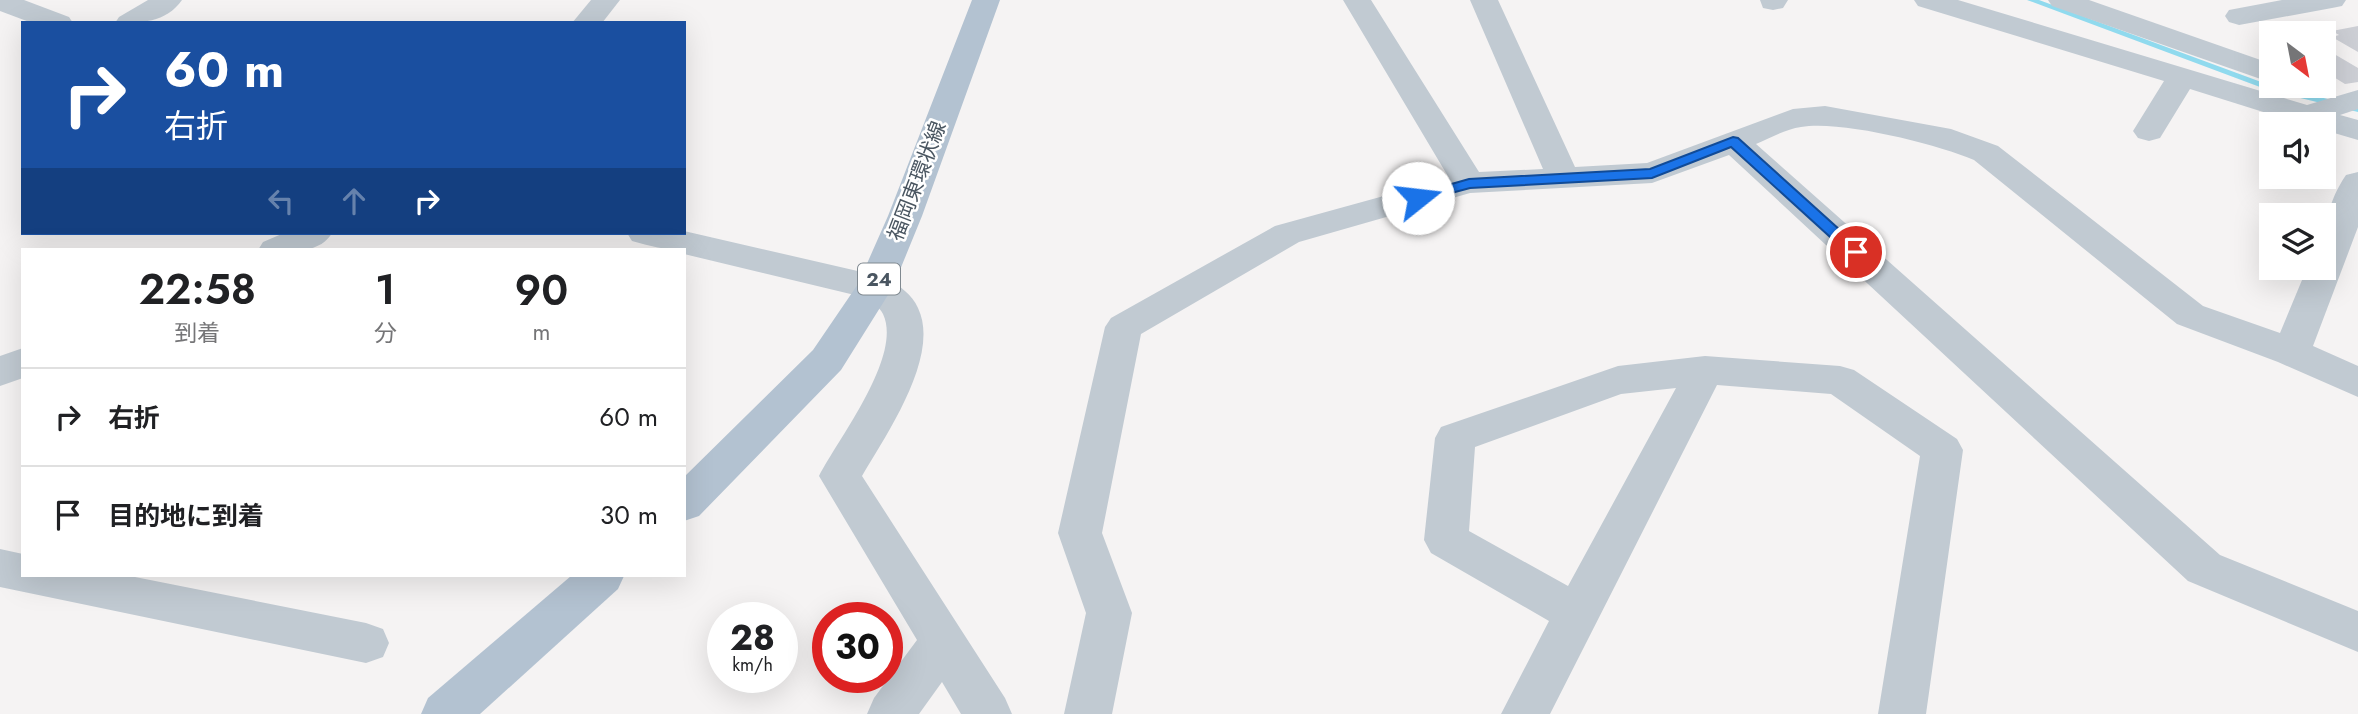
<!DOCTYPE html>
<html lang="ja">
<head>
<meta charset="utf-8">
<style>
  body { margin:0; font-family:Jost,"Noto Sans JP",sans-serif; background:#f6f6f6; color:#202124; height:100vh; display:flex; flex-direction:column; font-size:26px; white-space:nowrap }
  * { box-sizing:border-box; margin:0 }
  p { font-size:23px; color:#757577 }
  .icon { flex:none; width:38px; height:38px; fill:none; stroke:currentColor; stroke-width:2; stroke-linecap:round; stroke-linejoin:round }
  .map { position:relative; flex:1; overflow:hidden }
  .panel { position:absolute; left:21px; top:248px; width:665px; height:329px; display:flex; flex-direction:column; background:#fff; border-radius:0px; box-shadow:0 7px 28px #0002 }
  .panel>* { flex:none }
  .banner { position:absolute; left:21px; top:21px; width:665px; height:214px; border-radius:0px; box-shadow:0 7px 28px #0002; background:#1a4fa0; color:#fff; overflow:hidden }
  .needle { width:46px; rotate:148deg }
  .controls { position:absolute; left:2259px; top:21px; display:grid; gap:14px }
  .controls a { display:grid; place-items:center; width:77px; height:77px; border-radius:0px; background:#fff; box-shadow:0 7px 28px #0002; font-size:35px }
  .speed { position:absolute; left:707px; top:602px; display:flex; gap:14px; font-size:35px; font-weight:700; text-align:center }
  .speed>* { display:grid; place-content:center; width:91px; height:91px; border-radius:50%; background:#fff; box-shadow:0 7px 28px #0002; line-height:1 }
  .speed small { font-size:18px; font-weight:400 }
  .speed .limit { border:10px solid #d22; background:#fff; color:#111 }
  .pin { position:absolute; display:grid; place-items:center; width:60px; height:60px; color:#fff; margin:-30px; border:4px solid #fff; border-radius:50%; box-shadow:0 2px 7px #0007 }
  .me { position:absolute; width:77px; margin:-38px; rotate:74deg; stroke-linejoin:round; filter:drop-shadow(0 0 5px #0008) }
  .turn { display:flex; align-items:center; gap:24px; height:147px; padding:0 28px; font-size:32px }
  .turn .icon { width:91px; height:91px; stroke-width:2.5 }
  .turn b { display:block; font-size:49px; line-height:60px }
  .lanes { display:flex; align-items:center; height:66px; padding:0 28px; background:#0003; justify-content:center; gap:35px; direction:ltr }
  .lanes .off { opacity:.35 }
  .eta { display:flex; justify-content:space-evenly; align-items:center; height:119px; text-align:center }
  .eta b { font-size:42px; font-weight:600; line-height:49px }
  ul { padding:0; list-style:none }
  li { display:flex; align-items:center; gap:21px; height:98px; padding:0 28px; border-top:2px solid #e0e0e0 }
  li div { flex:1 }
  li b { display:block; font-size:26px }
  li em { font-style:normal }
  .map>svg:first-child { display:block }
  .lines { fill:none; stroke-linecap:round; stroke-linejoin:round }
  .stream { fill:#90daee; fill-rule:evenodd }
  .building { fill:#cdcfd5 }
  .minor { fill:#c1cad2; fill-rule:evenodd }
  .major { fill:#b3c2d1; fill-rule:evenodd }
  .route { fill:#1a73e8; stroke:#114b97; stroke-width:2 }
  .labels { text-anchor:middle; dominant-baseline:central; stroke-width:5; stroke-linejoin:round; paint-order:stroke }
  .shield { fill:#fff; stroke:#808990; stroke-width:2 }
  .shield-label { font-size:19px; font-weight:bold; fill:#4a5661 }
  .street-label { font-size:21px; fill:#4a5661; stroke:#fff }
</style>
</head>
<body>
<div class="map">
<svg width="2358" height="714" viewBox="0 0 2358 714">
  <rect width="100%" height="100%" fill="#f5f3f3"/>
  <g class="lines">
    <polygon class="stream" points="2027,0 2039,0 2272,86 2358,106 2358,112 2268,90"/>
  </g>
  <g class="building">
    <polygon points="2358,26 2358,52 2332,37 2339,35 2332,31"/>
    <polygon points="2324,48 2358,68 2358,82 2345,84 2324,71 2324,61 2330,60 2324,56"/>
  </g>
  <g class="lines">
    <g class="minor">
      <polygon points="0,0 24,0 69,17 73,23 32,23 0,11"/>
      <path d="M148,0H182C166,23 140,23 115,23L119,17Z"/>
      <polygon points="591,0 620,0 602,23 572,23"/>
      <path d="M1343,0H1371L1479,172L1543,169L1470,0H1498L1575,167L1647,163L1793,109L1825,106L1951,129L1998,146L2203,306L2280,333L2307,268H2324C2324,232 2325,206 2346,175L2358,172V227L2313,346L2358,366V397L2278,362L2177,324L1974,160C1936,144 1841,120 1801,127C1786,129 1770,138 1756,144L2220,555L2358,611V652L2188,581L1729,155L1652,183L1470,193L1299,242L1141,334L1102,533L1132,613L1112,714H1064L1086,613L1058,533L1105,327L1111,318L1275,226L1449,178Z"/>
      <polygon points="1760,0 1788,0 1783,8 1773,10 1763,8"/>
      <polygon points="1914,0 1958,0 2307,105 2358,90 2358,109 2340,115 2358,120 2358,140 2324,130 2324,124 2295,122 2190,89 2160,138 2149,141 2138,138 2133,131 2164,81 1918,6"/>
      <polygon points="2048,0 2089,0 2272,64 2272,83 2052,6"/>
      <polygon points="2282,0 2346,0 2342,6 2332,8 2239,25 2229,22 2225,16 2229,10"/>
      <path d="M684,231L888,278C900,287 912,294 918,308C941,356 886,435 862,476L1005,698L1012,714H961L942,682L919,714H867L874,698L917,640L819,476C838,439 903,356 883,314C880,307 870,302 863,297L684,254V250C666,250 649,246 632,241L627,233Z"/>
      <path d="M284,233H332C318,257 283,250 258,250L263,242Z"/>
      <polygon points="23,348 23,378 0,386 0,356"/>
      <path d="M1705,356L1840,366L1854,370L1957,439L1963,450L1926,714H1878L1920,456L1831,394L1717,385L1550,714H1501L1549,621L1431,553L1424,540L1435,438L1441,427L1618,366ZM1676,388L1568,586L1469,531L1475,447L1621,394Z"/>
      <polygon points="0,549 23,554 23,576 130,576 366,623 383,629 389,643 383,657 366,663 0,587"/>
    </g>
    <g class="major">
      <polygon points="972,0 1000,0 922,216 893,287 841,370 699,516 684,521 684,477 813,350 858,284 888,216"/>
      <polygon points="571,576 624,576 618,589 480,714 421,714 428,698"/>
    </g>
  </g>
  <polygon class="route" points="1733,137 1738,138 1861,249 1863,252 1861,256 1851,256 1731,147 1652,178 1470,188 1418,202 1410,198 1413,195 1469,179 1650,169"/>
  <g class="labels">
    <rect class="shield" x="858" y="263.5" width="42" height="31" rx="5"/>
    <g class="shield-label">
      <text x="879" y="279">24</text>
    </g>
    <g class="street-label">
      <text transform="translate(917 181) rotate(-69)">福岡東環状線</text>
    </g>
  </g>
</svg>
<div class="controls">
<a><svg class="needle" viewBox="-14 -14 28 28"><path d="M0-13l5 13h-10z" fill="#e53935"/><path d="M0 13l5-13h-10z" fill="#757577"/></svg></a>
<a><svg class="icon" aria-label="sound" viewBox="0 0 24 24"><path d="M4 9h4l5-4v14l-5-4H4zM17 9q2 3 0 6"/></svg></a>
<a><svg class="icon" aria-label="layers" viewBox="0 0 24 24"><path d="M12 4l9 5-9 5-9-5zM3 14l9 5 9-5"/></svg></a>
</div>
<div class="speed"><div>28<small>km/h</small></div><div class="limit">30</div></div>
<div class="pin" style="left:1856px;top:252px;background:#d93025"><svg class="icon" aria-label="arrive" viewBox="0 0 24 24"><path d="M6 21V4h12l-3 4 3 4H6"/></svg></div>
<svg class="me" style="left:1418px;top:198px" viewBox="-20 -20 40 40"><circle r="19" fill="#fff"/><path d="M0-13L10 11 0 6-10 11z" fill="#1a73e8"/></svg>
<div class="banner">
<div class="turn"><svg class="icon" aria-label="right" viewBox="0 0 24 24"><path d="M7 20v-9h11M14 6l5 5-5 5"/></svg><div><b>60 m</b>右折</div></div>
<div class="lanes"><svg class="icon off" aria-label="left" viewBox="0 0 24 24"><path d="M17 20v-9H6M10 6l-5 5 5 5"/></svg><svg class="icon off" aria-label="ahead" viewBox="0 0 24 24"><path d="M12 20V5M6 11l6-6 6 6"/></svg><svg class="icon" aria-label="right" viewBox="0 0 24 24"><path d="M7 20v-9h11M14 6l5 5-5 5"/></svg></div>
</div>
<section class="panel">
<div class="eta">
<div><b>22:58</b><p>到着</p></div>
<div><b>1</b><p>分</p></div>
<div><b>90</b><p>m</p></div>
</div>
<ul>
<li><svg class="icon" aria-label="right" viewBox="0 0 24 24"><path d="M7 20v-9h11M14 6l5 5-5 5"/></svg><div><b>右折</b></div><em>60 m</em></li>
<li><svg class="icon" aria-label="arrive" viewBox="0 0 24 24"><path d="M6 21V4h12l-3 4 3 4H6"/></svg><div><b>目的地に到着</b></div><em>30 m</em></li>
</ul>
</section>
</div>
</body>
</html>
